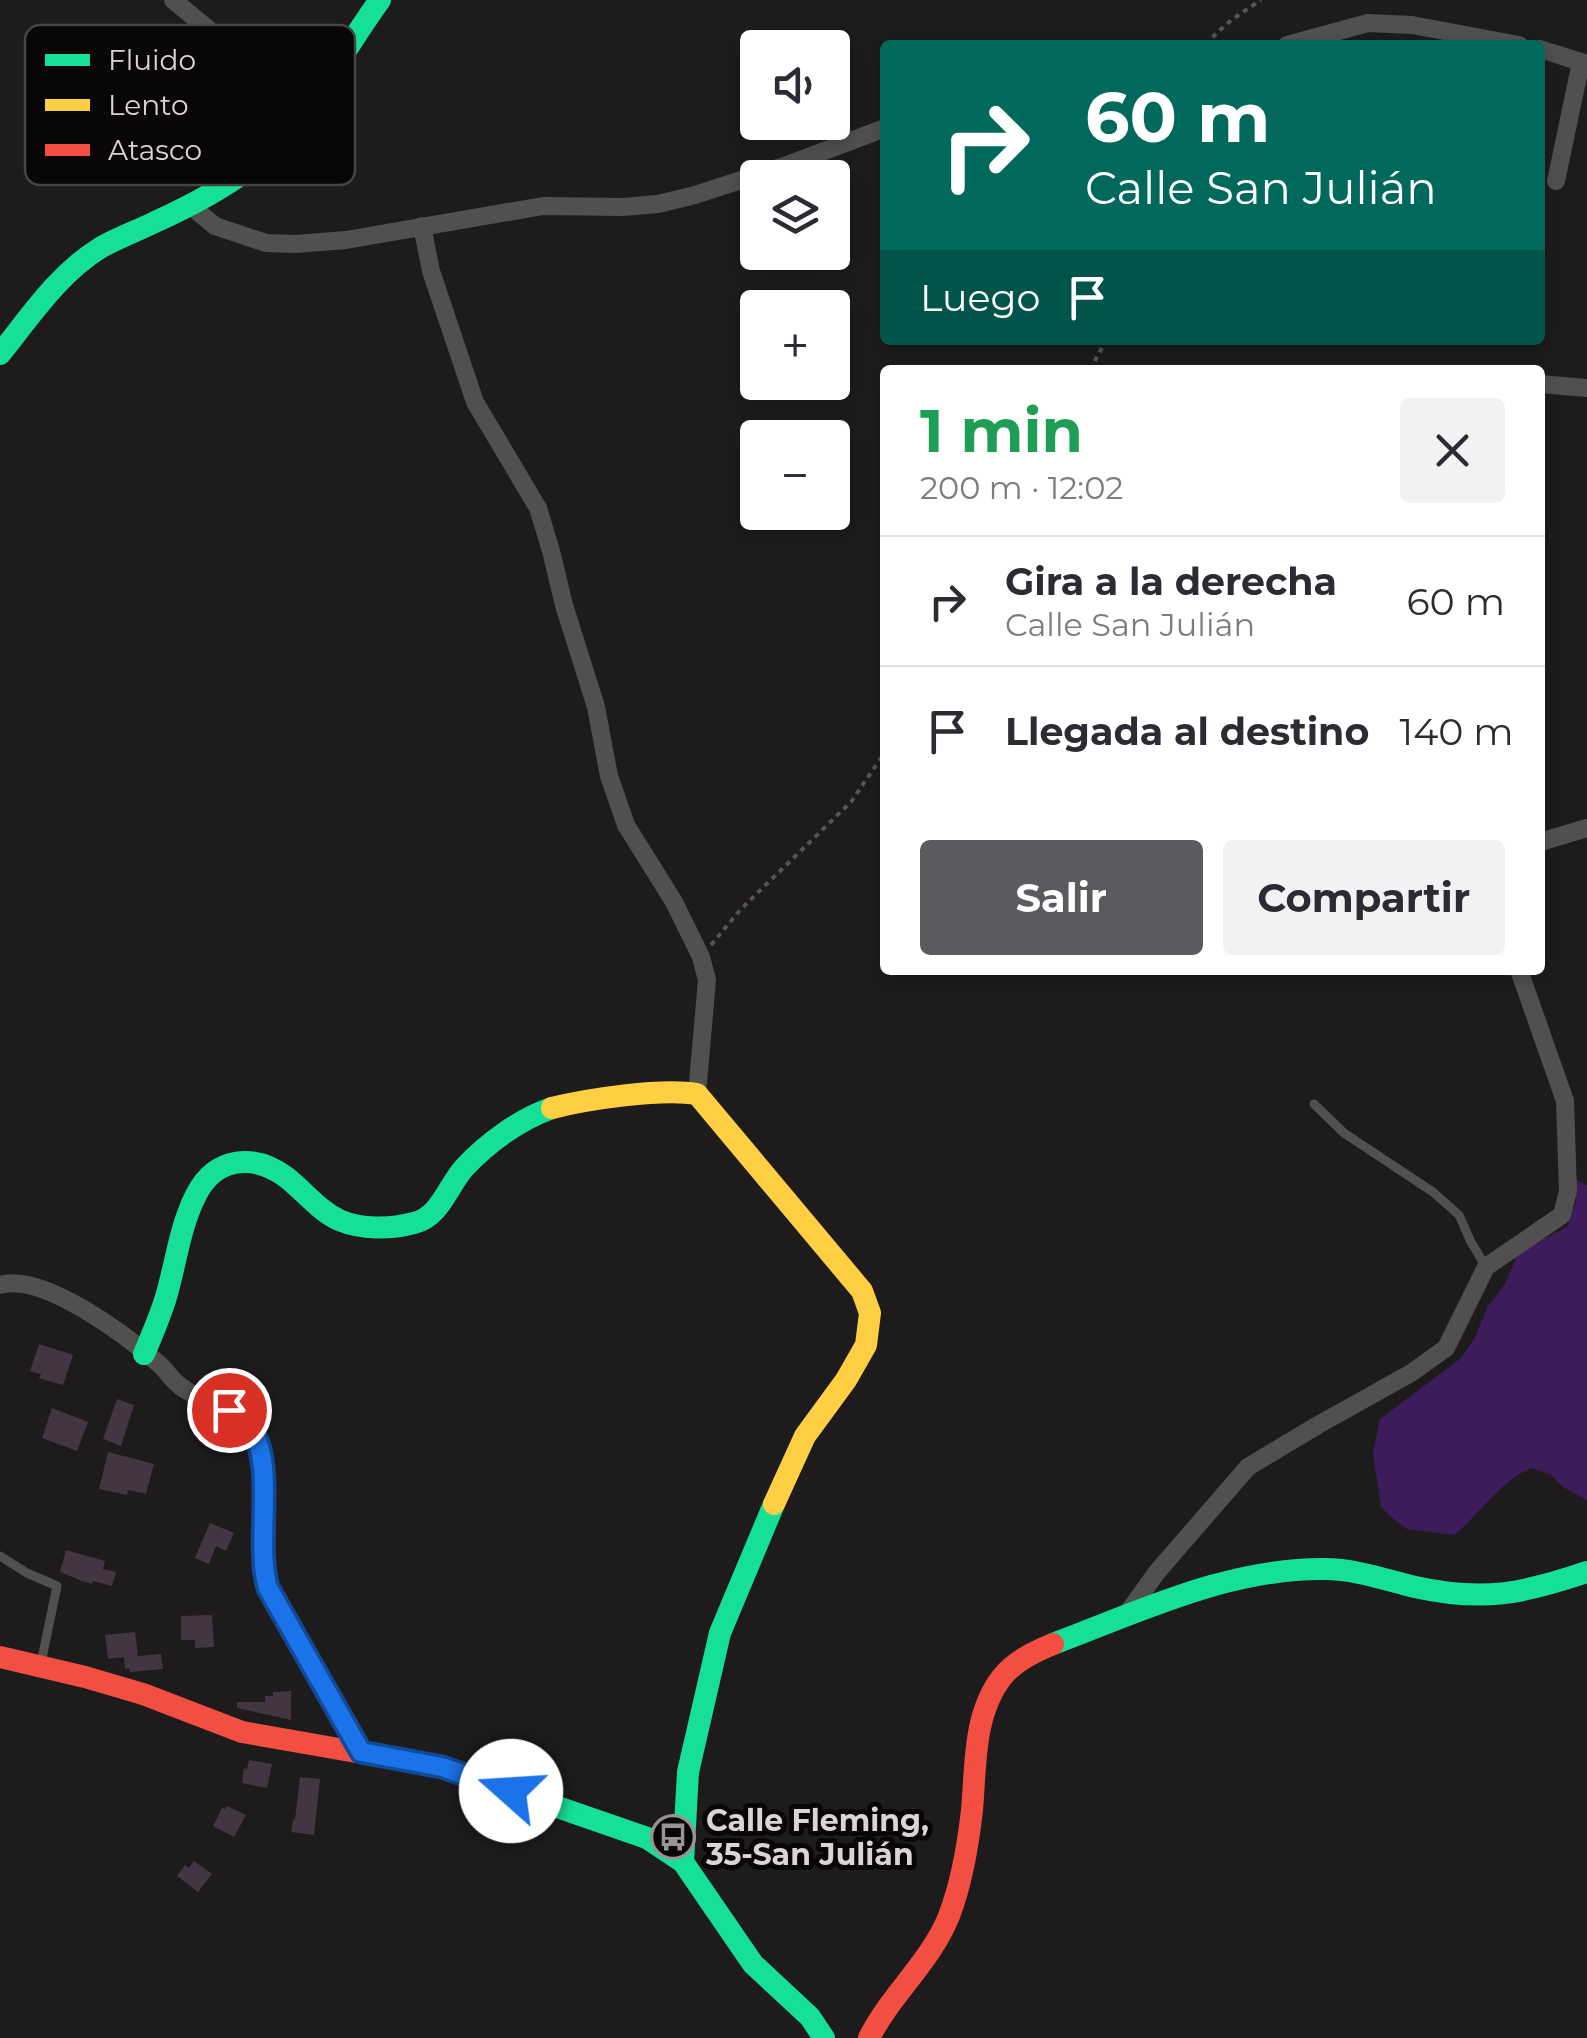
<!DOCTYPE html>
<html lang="es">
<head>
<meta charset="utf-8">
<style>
  body { margin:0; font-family:Montserrat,sans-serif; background:#f2f2f3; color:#2b2b33; height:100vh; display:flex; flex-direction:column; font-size:38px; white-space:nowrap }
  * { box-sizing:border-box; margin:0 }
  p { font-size:32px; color:#7c7c81 }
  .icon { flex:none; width:55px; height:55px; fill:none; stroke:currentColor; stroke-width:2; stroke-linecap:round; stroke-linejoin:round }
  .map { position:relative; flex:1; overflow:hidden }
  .panel { position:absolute; left:880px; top:365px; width:665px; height:610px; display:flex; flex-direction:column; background:#fff; border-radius:10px; box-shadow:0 5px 15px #0003 }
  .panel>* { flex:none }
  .top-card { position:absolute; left:880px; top:40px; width:665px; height:305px; border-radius:10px; box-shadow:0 5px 15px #0003; background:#00695c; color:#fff; overflow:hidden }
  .controls { position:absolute; left:740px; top:30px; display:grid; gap:20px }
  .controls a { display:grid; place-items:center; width:110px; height:110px; border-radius:10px; background:#fff; box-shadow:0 5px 15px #0003; font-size:50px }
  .pin { position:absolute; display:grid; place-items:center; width:85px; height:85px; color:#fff; margin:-42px; border:5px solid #fff; border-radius:50%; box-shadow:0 2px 10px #0007 }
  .me { position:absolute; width:110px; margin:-55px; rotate:289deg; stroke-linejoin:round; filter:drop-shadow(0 0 8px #0008) }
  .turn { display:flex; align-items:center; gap:35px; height:210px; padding:0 40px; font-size:45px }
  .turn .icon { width:130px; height:130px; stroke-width:2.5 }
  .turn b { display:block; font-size:70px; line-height:85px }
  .then { display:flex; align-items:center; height:95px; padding:0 40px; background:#0003; gap:20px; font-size:38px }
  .round { display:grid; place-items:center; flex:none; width:105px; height:105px; border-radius:10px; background:#f2f2f3 }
  .head { display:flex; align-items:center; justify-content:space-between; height:170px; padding:0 40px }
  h1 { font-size:60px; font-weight:700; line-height:75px; color:#1e9e55 }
  .action { display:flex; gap:20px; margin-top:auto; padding:20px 40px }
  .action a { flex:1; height:115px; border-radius:10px; background:#5c5a5f; color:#fff; font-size:40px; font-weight:700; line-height:115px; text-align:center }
  .action a+a { background:#f2f2f3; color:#2b2b33 }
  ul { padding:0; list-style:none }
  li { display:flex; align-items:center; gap:30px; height:130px; padding:0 40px; border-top:2px solid #e1e1e2 }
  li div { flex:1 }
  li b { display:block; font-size:38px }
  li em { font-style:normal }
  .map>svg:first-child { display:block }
  .water { fill:#3c1c5b }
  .building { fill:#433541 }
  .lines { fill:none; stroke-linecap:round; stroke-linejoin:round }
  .path { stroke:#565454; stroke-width:4; stroke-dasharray:5 5; stroke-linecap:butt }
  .lane { stroke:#51504f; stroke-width:9 }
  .street { stroke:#51504f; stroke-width:18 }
  .fast { stroke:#16e098; stroke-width:22 }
  .slow { stroke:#ffcf43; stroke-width:22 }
  .jam { stroke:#f24e42; stroke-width:22 }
  .route-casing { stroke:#114b97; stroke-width:25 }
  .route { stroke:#1a73e8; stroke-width:18 }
  .labels { text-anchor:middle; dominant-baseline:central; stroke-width:10; stroke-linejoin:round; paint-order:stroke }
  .poi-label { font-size:30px; font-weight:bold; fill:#d9d5d6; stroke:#080606; text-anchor:start }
  .key { fill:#080606; stroke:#474444; stroke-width:2.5 }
  .key-label { font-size:28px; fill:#d9d5d6 }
</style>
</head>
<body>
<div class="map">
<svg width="1587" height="2038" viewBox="0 0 1587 2038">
  <rect width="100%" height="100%" fill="#1e1b1c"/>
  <path class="water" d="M1576,1180L1587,1185V1500L1563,1487L1550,1474L1531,1468C1499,1482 1481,1513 1454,1535L1407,1529L1390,1516L1381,1507L1373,1453L1380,1419L1461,1358L1474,1339L1488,1306L1505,1284L1519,1252L1567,1227L1576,1202Z"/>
  <g class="building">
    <polygon points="39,1344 73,1355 63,1385 39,1378 41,1374 30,1371"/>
    <polygon points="117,1399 134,1405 121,1446 103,1439"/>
    <polygon points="52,1408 88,1422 77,1451 42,1438"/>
    <polygon points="108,1452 154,1464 146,1494 128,1490 127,1495 99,1489"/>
    <polygon points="210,1523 234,1533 226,1551 216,1546 209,1564 195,1558"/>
    <polygon points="66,1550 105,1561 103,1569 116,1572 112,1586 93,1581 92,1584 82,1581 60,1572"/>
    <polygon points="212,1615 214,1647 195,1648 195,1640 181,1640 181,1616"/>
    <polygon points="135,1632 138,1656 161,1654 163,1669 130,1672 129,1668 125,1669 124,1657 108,1659 105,1635"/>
    <polygon points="291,1691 291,1720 237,1708 237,1702 265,1702 265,1696 273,1696 273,1692"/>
    <polygon points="249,1760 272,1764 267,1788 242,1783 244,1768 247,1769"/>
    <polygon points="300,1777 320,1779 314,1835 291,1832 293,1819 295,1820"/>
    <polygon points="227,1806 246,1815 234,1837 213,1826 222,1808 225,1809"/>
    <polygon points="194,1861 212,1874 198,1892 177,1876 185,1865 189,1868"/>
  </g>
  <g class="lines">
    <g class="path">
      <path d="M1206,45C1221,26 1241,13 1261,0"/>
      <polyline points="1090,370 1106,340"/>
      <polyline points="711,945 741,909 851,802 885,752"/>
    </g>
    <g class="lane">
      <polyline points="1314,1104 1344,1133 1433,1192 1459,1215 1471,1242 1486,1267"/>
      <polyline points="0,1556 27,1573 57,1586 41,1663"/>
    </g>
    <g class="street">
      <polyline points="173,0 306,110"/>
      <polyline points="1287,45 1368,23 1412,25 1519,45"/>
      <polyline points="1540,49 1587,64"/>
      <polyline points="1556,181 1581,62"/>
      <polyline points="191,206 215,226 266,243 296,244 346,240 543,206 623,207 658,204 695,195 790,164 885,128"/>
      <polyline points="422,226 431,271 475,402 538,508 551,551 564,605 596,707 609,776 626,825 674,902 701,957 707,980 697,1094"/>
      <polyline points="1540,384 1587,388"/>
      <polyline points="1540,842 1587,828"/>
      <path d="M0,1285C43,1272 127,1336 159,1364C167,1371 172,1380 180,1386C208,1407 244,1409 258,1444C264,1458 263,1474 263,1489C262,1522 258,1556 268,1587L361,1752"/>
      <polyline points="1126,1615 1157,1572 1248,1467 1318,1425 1411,1373 1446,1348 1486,1267 1562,1215 1568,1191 1565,1101 1519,970"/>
    </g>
    <g class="fast">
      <path d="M0,354C30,317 58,274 100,248C117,238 137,231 155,222C190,206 225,188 255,164C310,119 339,56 380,0"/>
      <path d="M144,1354C152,1335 160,1317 166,1297C176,1263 180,1226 196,1195C215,1157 253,1153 286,1177C304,1191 318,1210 339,1220C362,1230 391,1229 414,1223C440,1217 448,1186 464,1168C487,1143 520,1119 552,1108"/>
      <path d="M1053,1644C1141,1611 1229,1568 1325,1569C1355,1569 1386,1580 1415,1587C1483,1602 1522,1594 1587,1572"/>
      <polyline points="459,1773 647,1838 683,1862 753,1964 810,2017 824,2038"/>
      <polyline points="683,1862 688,1772 720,1633 774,1504"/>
    </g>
    <path class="slow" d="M552,1108C588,1099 661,1088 697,1094L862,1291L870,1313L866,1345L846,1380L805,1436L774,1504"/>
    <g class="jam">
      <polyline points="0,1657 85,1677 143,1694 242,1732 442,1767 459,1773"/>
      <path d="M869,2038C891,1994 930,1963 949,1916C962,1882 968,1846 972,1810C976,1766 973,1714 1002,1677C1015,1661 1034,1652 1053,1644"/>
    </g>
  </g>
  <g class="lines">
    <g class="route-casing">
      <path id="route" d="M229,1410C235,1415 243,1420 248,1425C278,1460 254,1541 268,1588L361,1752L442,1767L511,1791"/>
    </g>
    <use href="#route" class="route"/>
  </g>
  <defs>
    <g id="bus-ring" transform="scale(2.25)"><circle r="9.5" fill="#080606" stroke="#989495" stroke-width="1.5"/><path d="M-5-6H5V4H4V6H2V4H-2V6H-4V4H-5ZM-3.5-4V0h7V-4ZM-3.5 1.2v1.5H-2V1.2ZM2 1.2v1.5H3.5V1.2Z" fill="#989495"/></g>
  </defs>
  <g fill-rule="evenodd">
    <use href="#bus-ring" x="673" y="1837"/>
  </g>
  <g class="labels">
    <g class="poi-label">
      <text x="706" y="1820">Calle Fleming,<tspan x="706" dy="34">35-San Julián</tspan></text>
    </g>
  </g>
  <rect x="25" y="25" width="330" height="160" rx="15" class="key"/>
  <rect x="45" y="54" width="45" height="12" fill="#16e098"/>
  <rect x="45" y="99" width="45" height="12" fill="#ffcf43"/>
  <rect x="45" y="144" width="45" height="12" fill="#f24e42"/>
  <g class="key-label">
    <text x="108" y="70">Fluido</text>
    <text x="108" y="115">Lento</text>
    <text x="108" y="160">Atasco</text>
  </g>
</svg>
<div class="controls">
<a><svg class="icon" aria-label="sound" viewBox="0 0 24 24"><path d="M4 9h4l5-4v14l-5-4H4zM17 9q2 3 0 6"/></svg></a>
<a><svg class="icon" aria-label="layers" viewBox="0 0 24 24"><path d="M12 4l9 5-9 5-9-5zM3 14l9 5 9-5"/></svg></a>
<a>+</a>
<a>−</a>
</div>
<div class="pin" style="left:229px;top:1410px;background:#d93025"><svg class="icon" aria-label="arrive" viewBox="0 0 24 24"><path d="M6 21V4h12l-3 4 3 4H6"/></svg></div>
<svg class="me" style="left:511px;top:1791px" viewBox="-20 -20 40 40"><circle r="19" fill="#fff"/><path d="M0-13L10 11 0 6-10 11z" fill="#1a73e8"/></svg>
<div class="top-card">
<div class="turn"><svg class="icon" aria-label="right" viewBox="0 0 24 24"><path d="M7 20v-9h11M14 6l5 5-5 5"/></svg><div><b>60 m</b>Calle San Julián</div></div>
<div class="then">Luego<svg class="icon" aria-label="arrive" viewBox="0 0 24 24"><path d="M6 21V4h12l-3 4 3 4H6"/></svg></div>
</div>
<section class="panel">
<div class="head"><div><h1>1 min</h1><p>200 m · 12:02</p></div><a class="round"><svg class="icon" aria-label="close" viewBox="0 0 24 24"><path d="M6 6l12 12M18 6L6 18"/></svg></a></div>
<ul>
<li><svg class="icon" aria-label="right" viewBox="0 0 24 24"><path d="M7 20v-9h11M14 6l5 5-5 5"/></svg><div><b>Gira a la derecha</b><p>Calle San Julián</p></div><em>60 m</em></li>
<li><svg class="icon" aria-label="arrive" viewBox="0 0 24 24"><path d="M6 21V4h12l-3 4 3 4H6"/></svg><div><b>Llegada al destino</b></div><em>140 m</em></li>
</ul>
<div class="action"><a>Salir</a><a>Compartir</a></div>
</section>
</div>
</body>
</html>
